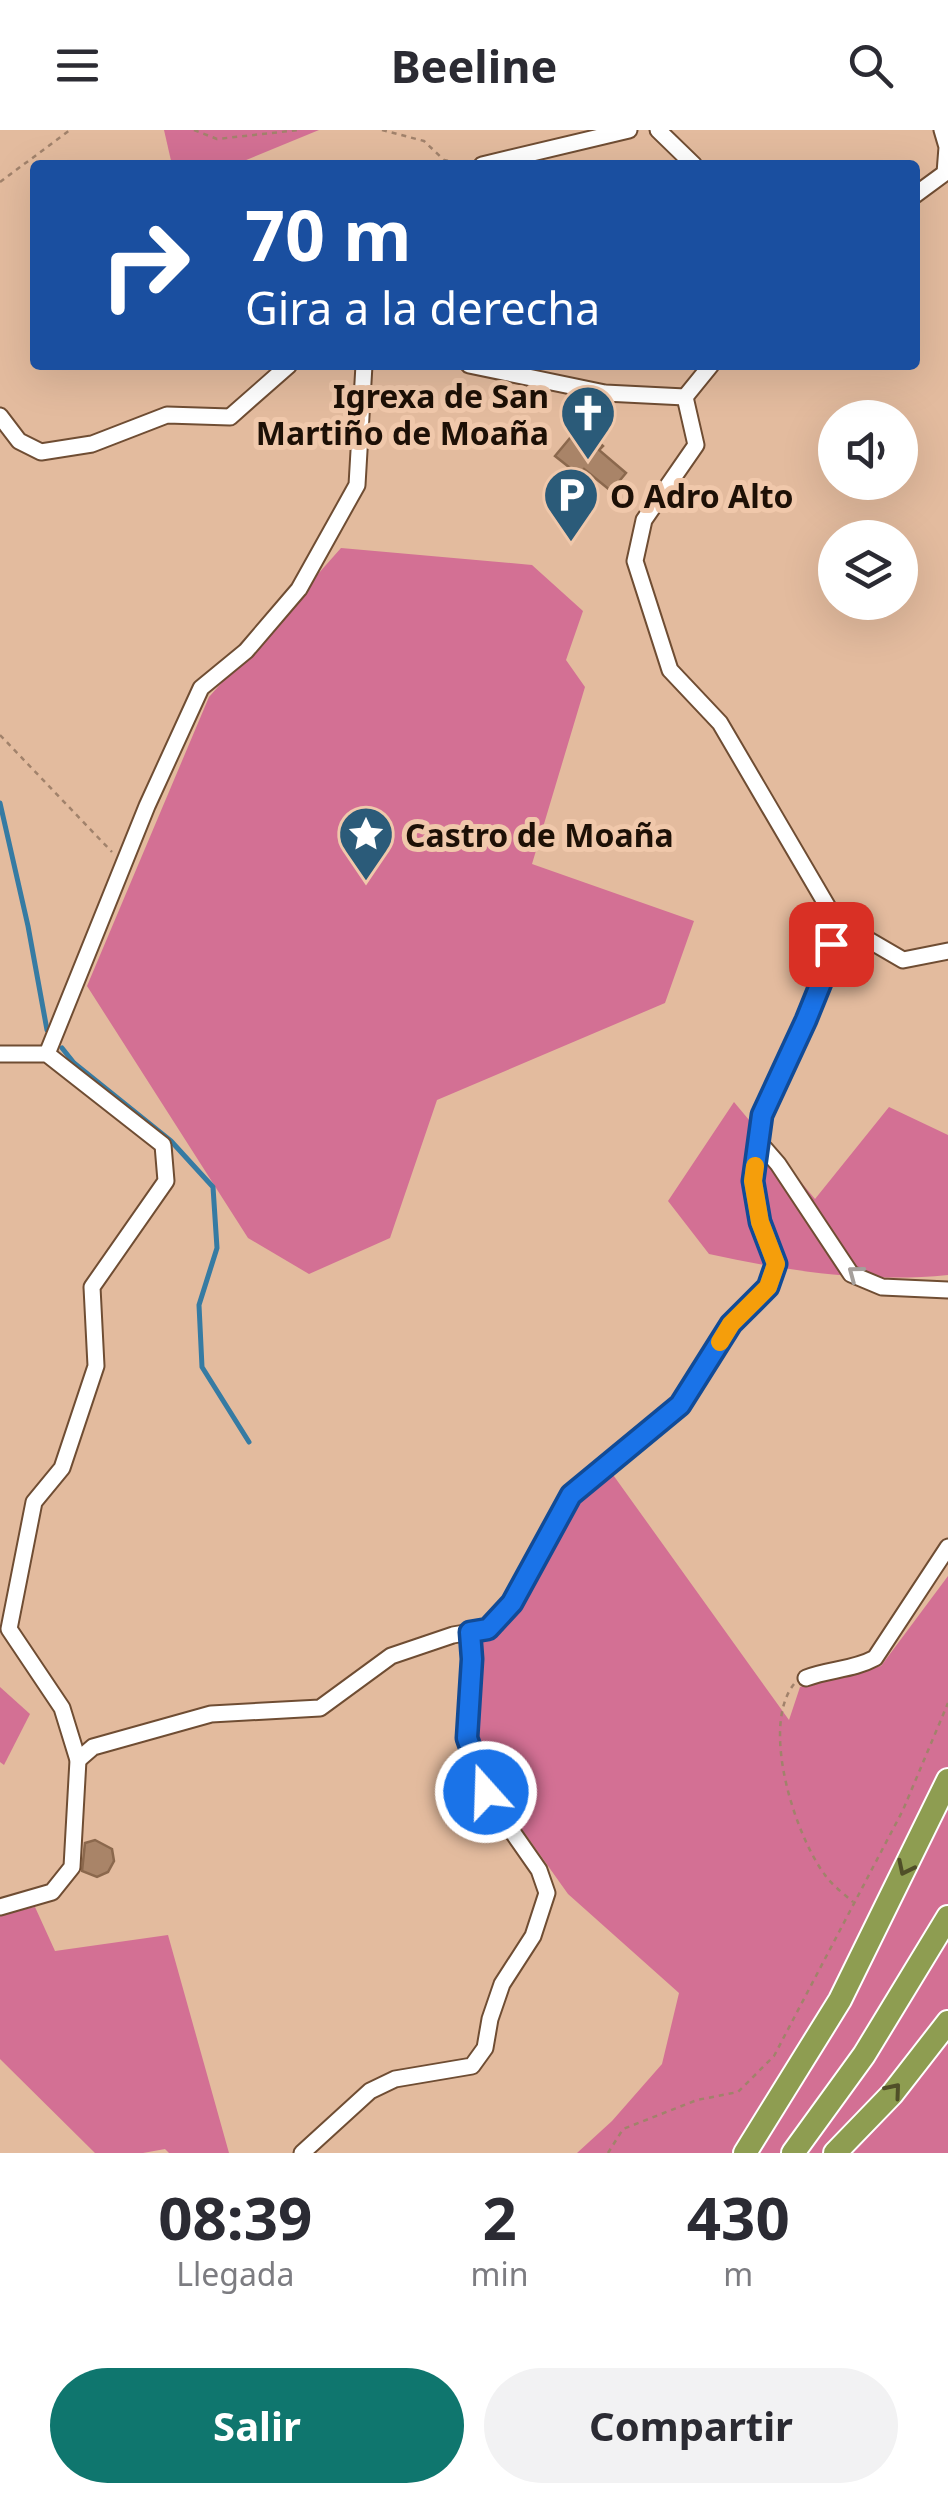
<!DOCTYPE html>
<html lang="es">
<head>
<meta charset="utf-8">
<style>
  body { margin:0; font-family:"Noto Sans",sans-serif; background:#f2f2f3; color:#2b2b33; height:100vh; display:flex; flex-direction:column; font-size:38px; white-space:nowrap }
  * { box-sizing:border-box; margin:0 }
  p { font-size:32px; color:#7c7c81 }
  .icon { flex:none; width:55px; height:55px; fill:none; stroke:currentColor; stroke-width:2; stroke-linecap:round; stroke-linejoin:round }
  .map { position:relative; height:2023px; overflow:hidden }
  .panel { display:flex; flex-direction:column; background:#fff; flex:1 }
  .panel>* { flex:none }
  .top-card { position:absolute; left:30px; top:30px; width:890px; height:210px; border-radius:10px; box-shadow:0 10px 40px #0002; background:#1a4fa0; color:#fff; overflow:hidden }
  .buttons { position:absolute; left:818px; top:270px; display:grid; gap:20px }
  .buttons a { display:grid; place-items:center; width:100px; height:100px; border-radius:50%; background:#fff; box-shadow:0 10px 40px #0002; font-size:50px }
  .pin { position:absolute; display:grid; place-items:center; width:85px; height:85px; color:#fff; margin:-42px; border-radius:20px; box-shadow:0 5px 15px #0006 }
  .me { position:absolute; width:110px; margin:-55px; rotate:340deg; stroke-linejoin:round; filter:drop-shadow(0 0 8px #0008) }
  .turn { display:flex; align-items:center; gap:35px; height:210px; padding:0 50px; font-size:45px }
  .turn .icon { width:130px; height:130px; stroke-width:2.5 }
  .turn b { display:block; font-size:70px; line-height:85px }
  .eta { display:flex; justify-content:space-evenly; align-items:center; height:170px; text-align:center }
  .eta b { font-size:60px; font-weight:700; line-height:70px }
  .cta { display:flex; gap:20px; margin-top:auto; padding:20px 50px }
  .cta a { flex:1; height:115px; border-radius:60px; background:#0f766e; color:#fff; font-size:40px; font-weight:700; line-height:115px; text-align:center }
  .cta a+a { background:#f2f2f3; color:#2b2b33 }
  header { display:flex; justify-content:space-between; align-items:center; height:130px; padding:0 50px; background:#fff; font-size:45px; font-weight:700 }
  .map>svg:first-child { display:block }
  .forest { fill:#d37094 }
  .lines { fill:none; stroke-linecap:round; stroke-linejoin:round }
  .stream { stroke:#367ba3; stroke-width:5 }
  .building { fill:#a98468; stroke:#8b684d; stroke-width:2.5 }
  .minor-casing { stroke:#6f4d33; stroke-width:19 }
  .highway-casing { stroke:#fff; stroke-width:26 }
  .path { stroke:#a1826b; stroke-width:2.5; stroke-dasharray:5 5; stroke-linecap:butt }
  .minor { stroke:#fff; stroke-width:15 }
  .highway { stroke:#8e9d51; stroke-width:22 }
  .oneway { stroke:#a59f9b }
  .oneway2 { stroke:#504f28 }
  .route-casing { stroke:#114b97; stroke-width:25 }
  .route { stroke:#1a73e8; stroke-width:18 }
  .slow { stroke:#f59e0b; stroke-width:18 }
  .labels { text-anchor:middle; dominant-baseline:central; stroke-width:10; stroke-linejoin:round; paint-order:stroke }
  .poi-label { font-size:32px; font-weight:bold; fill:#1d1006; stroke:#f0c8ab; text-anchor:start }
</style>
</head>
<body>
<header><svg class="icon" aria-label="menu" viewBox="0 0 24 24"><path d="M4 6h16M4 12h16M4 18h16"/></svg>Beeline<svg class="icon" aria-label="search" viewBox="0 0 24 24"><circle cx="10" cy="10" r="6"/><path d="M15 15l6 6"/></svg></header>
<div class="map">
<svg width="948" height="2023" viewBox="0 0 948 2023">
  <rect width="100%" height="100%" fill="#e3bb9e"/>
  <g class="forest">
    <polygon points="164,0 319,0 234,35 172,35"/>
    <polygon points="341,418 532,435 583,481 566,530 585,557 532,734 694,791 665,873 437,970 390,1108 309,1144 248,1108 87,856 209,567"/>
    <path d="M734,972L815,1069L889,977L948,1005V1145C867,1153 787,1141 709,1124L668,1071Z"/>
    <polygon points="611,1342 789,1590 800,1557 881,1536 948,1446 948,2023 577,2023 612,1991 662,1934 679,1863 568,1764 516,1691 481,1629 476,1575 482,1511 521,1474 566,1383"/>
    <polygon points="0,1557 30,1584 4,1635 0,1632"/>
    <polygon points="35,1777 55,1821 168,1805 229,2023 169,2023 165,2019 143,2023 95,2023 0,1929 0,1785"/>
  </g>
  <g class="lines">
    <g class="stream">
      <polyline points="0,673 28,796 47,900"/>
      <polyline points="62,918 74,933 171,1011 213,1057 217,1118 199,1175 202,1237 249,1312"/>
    </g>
  </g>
  <g class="building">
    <polygon points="575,302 587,312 592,306 603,316 599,320 626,343 611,361 584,339 579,345 555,326"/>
    <polygon points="95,1710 112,1719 114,1731 108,1742 97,1747 82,1741 85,1713"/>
  </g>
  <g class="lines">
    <g class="minor-casing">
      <g id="minor">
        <polyline points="658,0 694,35"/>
        <polyline points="482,35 629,0"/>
        <polyline points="915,65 945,43 947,17 942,0"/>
        <polyline points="469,235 605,263 685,267"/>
        <polyline points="685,267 696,315 644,390 635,431 670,540 720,593 836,791 903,830 948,821"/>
        <polyline points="685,267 711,235"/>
        <polyline points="0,286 19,311 41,322 92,314 167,285 230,287 289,235"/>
        <polyline points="0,924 47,924 163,1015 166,1051 92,1157 96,1236 62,1338 34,1372 9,1499 62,1578 78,1630 72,1737 52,1762 0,1777"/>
        <polyline points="47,924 147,676 201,558 246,521 299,459 357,355 364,235"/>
        <polyline points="758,1011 778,1034 851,1144 882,1157 948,1160"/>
        <path d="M806,1548C829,1539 853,1540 875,1528L948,1417"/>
        <polyline points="78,1630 93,1617 211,1584 320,1578 391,1526 453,1505 488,1499 512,1473 571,1365 680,1275 731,1194 768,1157 776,1134 760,1092 753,1051 762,985 827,838 836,791"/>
        <polyline points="302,2023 370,1961 395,1949 472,1936 485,1918 490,1889 502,1854 533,1806 547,1763 539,1740 502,1687 476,1639 467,1608 472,1529 471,1502"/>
      </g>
    </g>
    <g class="highway-casing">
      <g id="highway">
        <polyline points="745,2023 840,1870 948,1650"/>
        <polyline points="793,2023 864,1925 948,1787"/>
        <polyline points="835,2023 892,1964 948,1892"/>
      </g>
    </g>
    <g class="path">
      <polyline points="194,0 217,9 299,0"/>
      <polyline points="382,0 424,11 444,30 467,34"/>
      <polyline points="0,52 70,0"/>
      <polyline points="0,605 112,722"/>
      <path d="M794,1554C760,1597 795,1705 825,1745C832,1755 844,1764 853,1772"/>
      <polyline points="608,2023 623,1999 697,1970 738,1962 774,1926 903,1680 948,1573"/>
    </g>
    <use href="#minor" class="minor"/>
    <use href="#highway" class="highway"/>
  </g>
  <defs><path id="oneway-chevron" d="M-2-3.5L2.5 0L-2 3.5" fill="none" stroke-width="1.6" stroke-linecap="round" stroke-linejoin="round" transform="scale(2.5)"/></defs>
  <use class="oneway" href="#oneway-chevron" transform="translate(855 1143) rotate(-143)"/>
  <g class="oneway2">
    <use href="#oneway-chevron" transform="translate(905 1738) rotate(116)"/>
    <use href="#oneway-chevron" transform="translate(894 1960) rotate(-50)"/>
  </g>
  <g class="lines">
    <g class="route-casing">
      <polyline id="route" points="486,1662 467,1608 472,1529 470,1502 488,1499 512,1473 571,1365 680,1275 731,1194 768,1157 776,1134 760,1092 753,1051 762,985 806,890 827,838 831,814"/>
    </g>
    <use href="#route" class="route"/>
    <polyline class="slow" points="720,1212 731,1194 768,1157 776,1134 760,1092 753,1051 755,1036"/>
  </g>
  <defs>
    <g id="church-pin" transform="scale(2.875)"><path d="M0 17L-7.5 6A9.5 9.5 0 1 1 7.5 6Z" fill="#2b5b79" stroke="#f0c8ab"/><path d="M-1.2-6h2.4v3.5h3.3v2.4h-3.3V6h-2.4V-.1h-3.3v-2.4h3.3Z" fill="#fff"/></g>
    <g id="parking-pin" transform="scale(2.875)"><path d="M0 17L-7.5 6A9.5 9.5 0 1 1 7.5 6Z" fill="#2b5b79" stroke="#f0c8ab"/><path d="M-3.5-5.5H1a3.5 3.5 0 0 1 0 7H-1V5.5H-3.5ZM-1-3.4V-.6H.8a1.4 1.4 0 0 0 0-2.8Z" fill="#fff"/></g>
    <g id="sight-pin" transform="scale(2.875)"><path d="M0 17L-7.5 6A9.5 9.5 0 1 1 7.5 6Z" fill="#2b5b79" stroke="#f0c8ab"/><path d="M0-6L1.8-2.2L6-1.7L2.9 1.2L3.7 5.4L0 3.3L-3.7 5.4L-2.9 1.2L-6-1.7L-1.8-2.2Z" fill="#fff"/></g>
  </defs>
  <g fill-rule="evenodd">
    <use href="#church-pin" x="588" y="283"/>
    <use href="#parking-pin" x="571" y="365"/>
    <use href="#sight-pin" x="366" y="704"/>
  </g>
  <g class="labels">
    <g class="poi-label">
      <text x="549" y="265" text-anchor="end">Igrexa de San<tspan x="549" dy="37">Martiño de Moaña</tspan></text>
      <text x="610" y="365">O Adro Alto</text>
      <text x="405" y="704">Castro de Moaña</text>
    </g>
  </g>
</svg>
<div class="buttons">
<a><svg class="icon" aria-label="sound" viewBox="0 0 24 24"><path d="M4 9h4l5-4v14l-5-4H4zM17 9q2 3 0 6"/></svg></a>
<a><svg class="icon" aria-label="layers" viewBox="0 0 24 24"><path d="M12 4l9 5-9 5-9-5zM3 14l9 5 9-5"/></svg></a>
</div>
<div class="pin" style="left:831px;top:814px;background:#d93025"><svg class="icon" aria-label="arrive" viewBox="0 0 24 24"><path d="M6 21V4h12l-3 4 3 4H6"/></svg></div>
<svg class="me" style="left:486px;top:1662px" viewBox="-20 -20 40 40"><circle r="17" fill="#1a73e8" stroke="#fff" stroke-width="3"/><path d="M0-11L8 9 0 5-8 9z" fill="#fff"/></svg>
<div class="top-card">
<div class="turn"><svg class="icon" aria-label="right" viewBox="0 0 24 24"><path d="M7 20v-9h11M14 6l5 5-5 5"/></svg><div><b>70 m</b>Gira a la derecha</div></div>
</div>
</div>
<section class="panel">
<div class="eta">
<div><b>08:39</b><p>Llegada</p></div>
<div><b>2</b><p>min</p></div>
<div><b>430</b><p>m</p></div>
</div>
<div class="cta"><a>Salir</a><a>Compartir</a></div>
</section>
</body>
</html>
